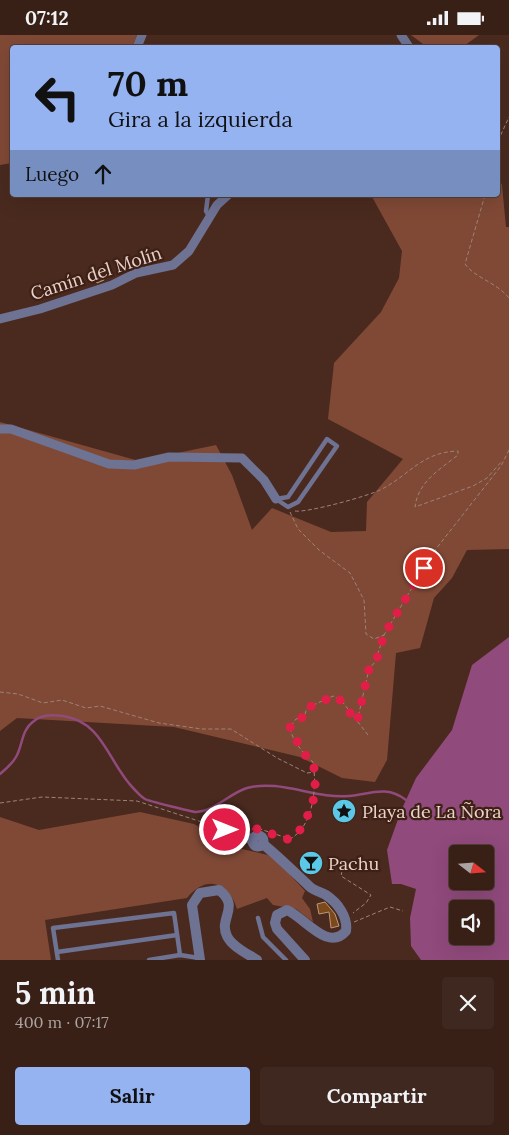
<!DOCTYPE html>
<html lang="es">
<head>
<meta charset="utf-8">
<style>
  body { margin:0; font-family:Lora,serif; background:#3f2820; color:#f1f3f6; height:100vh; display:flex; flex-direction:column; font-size:19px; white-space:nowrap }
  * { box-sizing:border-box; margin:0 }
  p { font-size:16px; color:#aba3a1 }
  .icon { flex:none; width:28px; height:28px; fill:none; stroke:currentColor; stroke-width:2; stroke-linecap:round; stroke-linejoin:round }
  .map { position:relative; height:925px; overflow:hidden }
  .details { display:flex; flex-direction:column; background:#382017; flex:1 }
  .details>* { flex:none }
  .guide { position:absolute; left:10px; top:10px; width:490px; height:152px; border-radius:5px; box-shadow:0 5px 20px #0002,0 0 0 1px #523e36; background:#95b2f1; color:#111; overflow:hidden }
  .needle { width:32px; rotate:107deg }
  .controls { position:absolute; left:449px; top:810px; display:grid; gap:10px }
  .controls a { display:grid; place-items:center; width:45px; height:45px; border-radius:5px; background:#382017; box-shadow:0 5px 20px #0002,0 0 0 1px #523e36; font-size:25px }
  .pin { position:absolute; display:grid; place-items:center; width:42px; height:42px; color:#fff; margin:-21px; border:2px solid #fff; border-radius:50%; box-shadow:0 1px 5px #0007 }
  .me { position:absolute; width:55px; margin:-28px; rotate:90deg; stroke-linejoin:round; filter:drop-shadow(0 0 4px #0008) }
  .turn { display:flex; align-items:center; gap:18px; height:105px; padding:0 15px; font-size:22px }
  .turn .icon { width:65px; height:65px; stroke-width:2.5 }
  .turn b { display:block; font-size:35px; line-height:42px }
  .then { display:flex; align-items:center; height:48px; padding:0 15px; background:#0003; gap:10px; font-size:19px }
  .round { display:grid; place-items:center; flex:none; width:52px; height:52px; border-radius:5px; background:#3f2820 }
  .summary { display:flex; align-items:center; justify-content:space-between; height:85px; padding:0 15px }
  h1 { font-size:30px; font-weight:800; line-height:38px }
  .button { display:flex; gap:10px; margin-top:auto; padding:10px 15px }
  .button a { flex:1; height:58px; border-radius:5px; background:#95b2f1; color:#111; font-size:20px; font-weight:800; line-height:58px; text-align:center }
  .button a+a { background:#3f2820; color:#f1f3f6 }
  .status { display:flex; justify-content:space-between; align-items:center; height:35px; padding:0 25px; background:#382017; direction:ltr }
  .status svg { height:14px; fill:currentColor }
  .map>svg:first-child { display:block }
  .green { fill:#804936 }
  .water { fill:#904a7c; fill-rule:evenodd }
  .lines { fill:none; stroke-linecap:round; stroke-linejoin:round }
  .stream { stroke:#904a7c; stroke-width:2.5 }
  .building { fill:#7c491b; stroke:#b8987f }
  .path { stroke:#9d8279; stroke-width:1; stroke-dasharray:4 2.5; stroke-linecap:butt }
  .service { stroke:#6e7293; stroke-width:4.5 }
  .minor { stroke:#6e7293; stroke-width:9 }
  .tertiary { stroke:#6e7293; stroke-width:10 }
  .route { stroke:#e11d48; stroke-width:9; stroke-dasharray:0 16.2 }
  .labels { text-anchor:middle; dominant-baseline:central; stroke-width:4.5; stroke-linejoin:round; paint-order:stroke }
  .street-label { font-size:18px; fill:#e9d3cc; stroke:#3f2015 }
  .poi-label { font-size:18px; fill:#e9d3cc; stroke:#3f2015; text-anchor:start }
</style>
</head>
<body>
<div class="status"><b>07:12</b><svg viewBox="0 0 49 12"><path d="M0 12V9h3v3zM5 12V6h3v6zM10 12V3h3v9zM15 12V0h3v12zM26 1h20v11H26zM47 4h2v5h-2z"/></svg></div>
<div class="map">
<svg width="509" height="925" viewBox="0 0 509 925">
  <rect width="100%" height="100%" fill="#4a2a1f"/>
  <g class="green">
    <polygon points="0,0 137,0 132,12 12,12 12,128 0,130"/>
    <polygon points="411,0 479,0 464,11 427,12"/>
    <polygon points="498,142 502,150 506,192 509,192 509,514 467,515 452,543 434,563 420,613 396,618 387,725 375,747 342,743 300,722 174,692 17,683 0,696 0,387 139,426 216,410 232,440 252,495 272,473 331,497 366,496 367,467 403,424 328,384 334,328 381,277 399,243 402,216 371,160 498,160"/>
    <path d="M140,777L194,789L238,813L268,820L283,832L305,856L302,863L310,874L313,887L296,874L273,870L267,863L237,874C229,847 206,839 187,863L45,885L51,925H0V782L39,795Z"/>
  </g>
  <path class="water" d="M509,602V925H421L411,911L410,883L416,854L401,849H392L387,815L401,776L416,743L452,695L472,630ZM458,819H485V846H458ZM458,874H485V901H458Z"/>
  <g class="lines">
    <path class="stream" d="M0,739C6,734 12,729 16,722C23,710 21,695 34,686C42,679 53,680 63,681C104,687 108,728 134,754C137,757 141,762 145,764C148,766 193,777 196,777C215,776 230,758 247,753C280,744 315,764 349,761C371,759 386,750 406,765"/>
  </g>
  <g class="building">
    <polygon points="100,234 104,245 97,248 94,236"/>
    <polygon points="311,817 322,829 310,840 299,828"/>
    <polygon points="325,867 335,879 339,891 331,893 329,877 319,879 317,869"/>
  </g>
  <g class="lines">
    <g class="path">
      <polyline points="498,106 509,82"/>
      <path d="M485,160L465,229C475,243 496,247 509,263"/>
      <path d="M295,476C307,478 368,461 380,455C409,441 421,417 458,416V420C439,435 418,447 415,472L473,451L487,443L502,426"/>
      <polyline points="290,477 298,494 319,515 350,538 364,565 366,599 374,604 384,600"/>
      <polyline points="0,657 18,659 43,668 62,665 86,673 100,671 159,688 202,694 231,694 277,723 307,738 315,737"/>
      <polyline points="357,687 369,634 375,627 384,600 432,519 501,431 509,415"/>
      <polyline points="0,768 42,762 137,766 208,789"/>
      <path d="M252,794L257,793L290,804C314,791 317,751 313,727C303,718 292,706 290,692L296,684L304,682L307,673L333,661L341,665L368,700"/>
      <polyline points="342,836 341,841 371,860 366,868 353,878"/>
      <polyline points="354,887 390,872 403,876"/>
    </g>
    <g class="service">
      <polyline points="208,160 206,176 209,181"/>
      <polygon points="327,404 337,411 298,467 288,472 276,464 288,462"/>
      <polyline points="258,883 263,902 286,925"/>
      <polyline points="57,917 177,900"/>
      <polyline points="58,925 53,893 174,878 180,920"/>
      <polyline points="149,925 180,920 199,923"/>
    </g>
    <g class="minor">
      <polyline points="401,0 409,12"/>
      <polyline points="137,12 142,0"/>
      <polyline points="0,284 40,274 112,250 136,238 173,230 189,216 217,170 228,160"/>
      <polyline points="0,394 11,394 109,429 134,430 169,422 242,423 264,445 276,464"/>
    </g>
    <g class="tertiary">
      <polyline points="216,792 253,805"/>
      <circle cx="258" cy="806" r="5.5"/>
      <path d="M263,809C279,822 294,837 309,851C314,856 321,857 326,860C338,868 348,882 346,896C328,917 305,883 287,875L277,880L275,888L277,894L305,925"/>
      <path d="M200,925L192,870L200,858L219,855C241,872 218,883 227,901C232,912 248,919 257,925"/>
    </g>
  </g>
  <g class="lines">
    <path class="route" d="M225,795C237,800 243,794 255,794C267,793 277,805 289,804C300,803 312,772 314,762C316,751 315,738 313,727L303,718L290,692L296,684L304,682L307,673L334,661L340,665L357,687L369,634L376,627L384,600L424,533"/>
  </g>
  <defs>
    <g id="sight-disc" transform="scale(1.25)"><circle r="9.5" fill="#5ac8e6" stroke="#3f2015"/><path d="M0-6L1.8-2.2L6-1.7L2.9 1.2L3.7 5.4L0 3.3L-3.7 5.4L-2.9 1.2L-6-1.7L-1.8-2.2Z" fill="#111"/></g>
    <g id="bar-disc" transform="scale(1.25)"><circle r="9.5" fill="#5ac8e6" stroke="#3f2015"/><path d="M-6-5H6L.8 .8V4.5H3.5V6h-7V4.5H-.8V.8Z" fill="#111"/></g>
  </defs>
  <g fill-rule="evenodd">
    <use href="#sight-disc" x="344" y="776"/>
    <use href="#bar-disc" x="311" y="828"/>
  </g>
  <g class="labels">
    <g class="street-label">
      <text transform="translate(96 238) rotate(-18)">Camín del Molín</text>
    </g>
    <g class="poi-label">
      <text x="362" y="776">Playa de La Ñora</text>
      <text x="328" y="828">Pachu</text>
    </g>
  </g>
</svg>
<div class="controls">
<a><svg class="needle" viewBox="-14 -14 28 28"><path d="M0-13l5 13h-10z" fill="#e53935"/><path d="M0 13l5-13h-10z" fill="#aba3a1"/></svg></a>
<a><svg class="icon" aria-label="sound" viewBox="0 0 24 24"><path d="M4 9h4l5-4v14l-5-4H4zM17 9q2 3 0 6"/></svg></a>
</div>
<div class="pin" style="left:424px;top:533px;background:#d93025"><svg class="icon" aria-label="arrive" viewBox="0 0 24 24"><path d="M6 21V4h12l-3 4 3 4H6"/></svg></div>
<svg class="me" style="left:225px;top:795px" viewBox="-20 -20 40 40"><circle r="17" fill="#e11d48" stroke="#fff" stroke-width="3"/><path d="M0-11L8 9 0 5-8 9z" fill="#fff"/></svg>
<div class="guide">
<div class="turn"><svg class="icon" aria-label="left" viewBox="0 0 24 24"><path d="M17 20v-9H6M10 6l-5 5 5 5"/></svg><div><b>70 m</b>Gira a la izquierda</div></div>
<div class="then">Luego<svg class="icon" aria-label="ahead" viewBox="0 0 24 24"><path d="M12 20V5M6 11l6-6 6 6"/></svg></div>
</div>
</div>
<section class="details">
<div class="summary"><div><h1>5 min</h1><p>400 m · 07:17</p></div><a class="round"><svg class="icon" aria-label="close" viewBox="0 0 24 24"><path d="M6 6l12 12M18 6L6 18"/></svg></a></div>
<div class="button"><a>Salir</a><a>Compartir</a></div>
</section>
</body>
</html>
